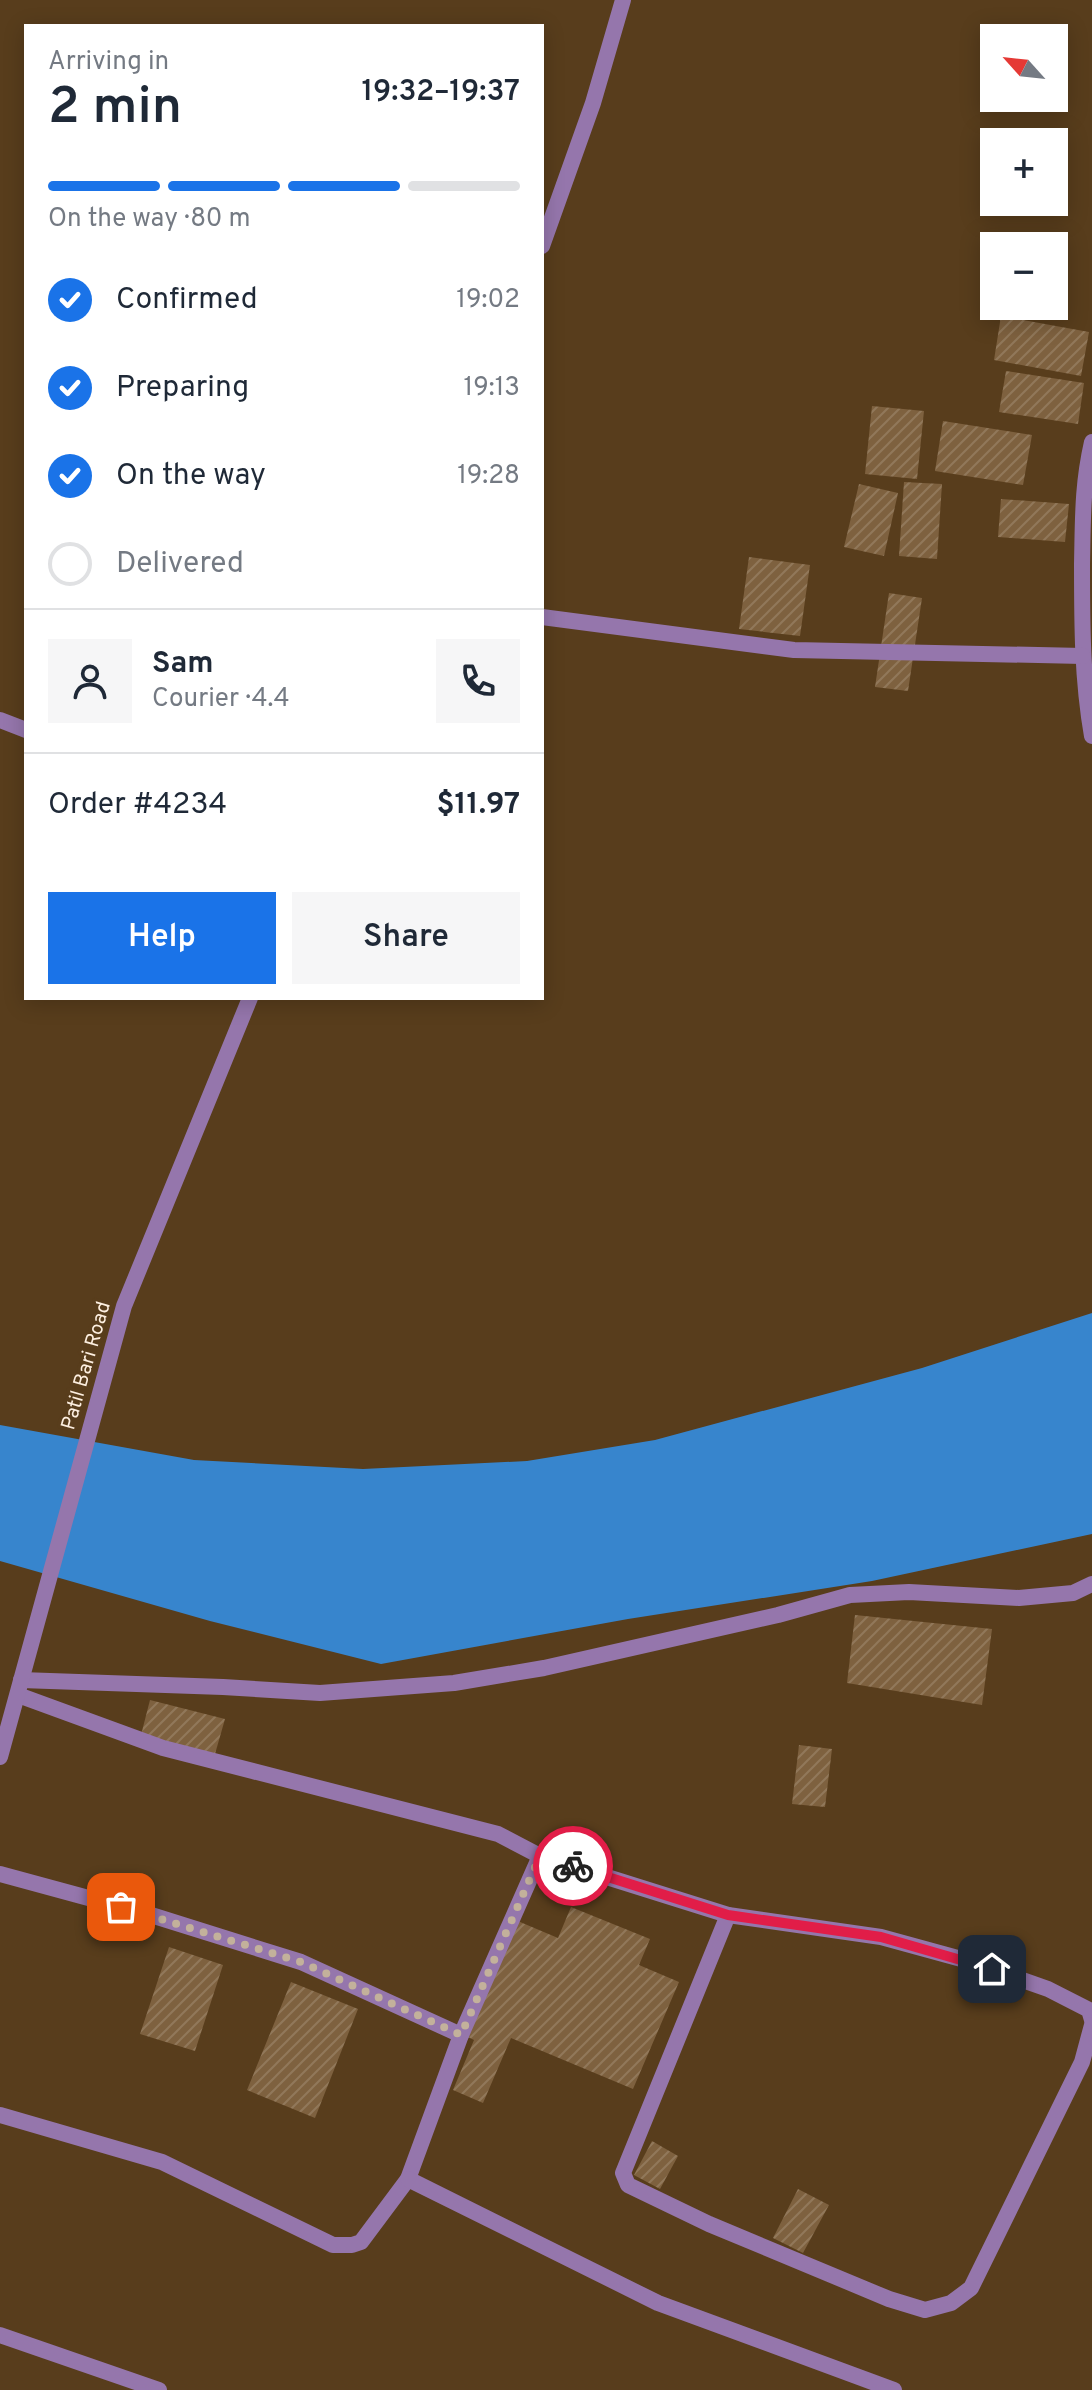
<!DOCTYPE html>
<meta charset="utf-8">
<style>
:root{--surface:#fff;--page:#f6f6f7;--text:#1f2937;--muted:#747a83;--line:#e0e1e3;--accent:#1a73e8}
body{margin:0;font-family:Overpass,sans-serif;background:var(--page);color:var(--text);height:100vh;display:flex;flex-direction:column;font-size:30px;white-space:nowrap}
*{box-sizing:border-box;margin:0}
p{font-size:26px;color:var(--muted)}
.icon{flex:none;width:44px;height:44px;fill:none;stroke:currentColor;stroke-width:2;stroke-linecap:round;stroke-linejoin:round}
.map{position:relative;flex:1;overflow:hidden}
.details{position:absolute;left:24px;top:24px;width:520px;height:976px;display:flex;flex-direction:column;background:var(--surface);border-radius:0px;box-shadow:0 4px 20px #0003}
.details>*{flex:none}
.needle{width:52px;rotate:297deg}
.controls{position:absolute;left:980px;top:24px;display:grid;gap:16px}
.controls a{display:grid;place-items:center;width:88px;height:88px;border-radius:0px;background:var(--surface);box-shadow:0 4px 20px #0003;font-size:40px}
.pin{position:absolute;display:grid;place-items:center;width:68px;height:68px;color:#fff;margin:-34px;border-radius:16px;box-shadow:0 4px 12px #0006}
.courier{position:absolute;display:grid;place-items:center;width:80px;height:80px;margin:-40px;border:6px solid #e11d48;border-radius:50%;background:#fff;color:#222;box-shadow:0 2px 10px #0007}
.head em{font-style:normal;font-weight:600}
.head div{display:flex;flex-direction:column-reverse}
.head{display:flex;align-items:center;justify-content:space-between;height:136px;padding:0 24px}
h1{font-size:52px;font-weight:600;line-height:60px}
.bar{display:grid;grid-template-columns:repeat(4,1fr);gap:12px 8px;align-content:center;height:96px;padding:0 24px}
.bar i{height:10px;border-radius:6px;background:var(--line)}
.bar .current{background:var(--accent)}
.bar p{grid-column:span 4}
.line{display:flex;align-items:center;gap:20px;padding:0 24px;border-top:2px solid var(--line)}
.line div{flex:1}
.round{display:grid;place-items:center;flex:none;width:84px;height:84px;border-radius:0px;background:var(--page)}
ol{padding:0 24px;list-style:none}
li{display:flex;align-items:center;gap:24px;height:88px}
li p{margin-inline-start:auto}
li .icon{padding:8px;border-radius:50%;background:var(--accent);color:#fff;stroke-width:4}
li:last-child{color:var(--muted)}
li i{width:44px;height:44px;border:4px solid var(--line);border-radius:50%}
.cta{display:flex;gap:16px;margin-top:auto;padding:16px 24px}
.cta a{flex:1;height:92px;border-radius:0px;background:var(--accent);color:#fff;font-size:32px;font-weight:600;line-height:92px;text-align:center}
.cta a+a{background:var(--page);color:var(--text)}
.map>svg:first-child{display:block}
</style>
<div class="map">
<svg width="1092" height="2390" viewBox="0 0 1092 2390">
<defs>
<pattern id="building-hatch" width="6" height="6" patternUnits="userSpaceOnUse" patternTransform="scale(2)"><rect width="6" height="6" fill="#7e613f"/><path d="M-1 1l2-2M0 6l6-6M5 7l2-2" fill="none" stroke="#91785a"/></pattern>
</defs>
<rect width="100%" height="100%" fill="#583d1c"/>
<polygon fill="#3785cd" points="1092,1313 1092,1534 872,1581 628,1619 381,1664 210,1621 0,1561 0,1425 194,1460 363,1469 527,1461 655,1440 922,1368"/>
<g fill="url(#building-hatch)">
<polygon points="1001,316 1089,332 1081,376 994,360"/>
<polygon points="1006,371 1084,383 1078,424 999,412"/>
<polygon points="872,406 924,411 917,479 865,474"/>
<polygon points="943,421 1032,435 1023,485 935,471"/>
<polygon points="904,482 942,484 937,559 899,556"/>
<polygon points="859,484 898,493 884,556 844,547"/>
<polygon points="1001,499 1069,504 1065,542 998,537"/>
<polygon points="749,557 810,565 800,636 739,629"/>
<polygon points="889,593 922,598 908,691 875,687"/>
<polygon points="855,1615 992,1629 982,1705 847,1683"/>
<polygon points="150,1700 225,1719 215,1754 141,1735"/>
<polygon points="799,1745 832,1749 825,1807 792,1804"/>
<polygon points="571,1907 650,1939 639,1965 679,1982 633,2089 511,2038 483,2103 453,2090 474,2040 464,2035 513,1919 558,1938"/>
<polygon points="169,1947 223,1965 195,2051 140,2034"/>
<polygon points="291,1982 358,2009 315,2118 247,2090"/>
<polygon points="652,2141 678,2156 660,2189 634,2175"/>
<polygon points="798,2189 829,2205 803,2253 773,2238"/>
</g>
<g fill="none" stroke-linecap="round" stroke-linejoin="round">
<g stroke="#9576ac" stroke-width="16">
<polyline points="542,246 593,103 623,0"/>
<path d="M1092,442c-10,44 -9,78 -10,122 0,58 0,115 10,172"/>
<polyline points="542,617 794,650 1083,656"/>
<polyline points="21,1680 223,1687 320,1693 454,1683 544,1668 778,1615 850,1595 909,1592 1019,1598 1073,1593 1092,1584"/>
<polyline points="18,1695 163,1748 498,1834 540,1856 728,1915 881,1937 965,1960 1048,1989 1089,2010 1092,2020"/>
<polyline points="0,1757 124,1306 250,998"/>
<polyline points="0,1874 151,1915 301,1962 461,2035"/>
<polyline points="728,1915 623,2173 628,2185 709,2224 889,2299 925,2310 951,2303 971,2288 1082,2062 1092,2025"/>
<polyline points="0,2115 162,2162 333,2245 352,2245 361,2242 408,2179 461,2035 540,1856"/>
<polyline points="408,2179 658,2303 894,2390"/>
<polyline points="0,2335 159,2390"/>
</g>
<polyline stroke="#9576ac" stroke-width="16" points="0,720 26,730"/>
</g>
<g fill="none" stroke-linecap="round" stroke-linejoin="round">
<polyline stroke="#c3b19b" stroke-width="8" stroke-dasharray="0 14.4" points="121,1907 301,1962 461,2035 540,1856 573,1866"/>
<polyline stroke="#e11d48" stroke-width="10" points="573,1866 728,1915 881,1937 992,1969"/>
</g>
<g text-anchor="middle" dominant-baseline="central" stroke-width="7" stroke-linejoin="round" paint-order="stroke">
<g font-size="20" fill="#fdefe0" stroke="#583d1c">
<text transform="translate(87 1366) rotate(-74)">Patil Bari Road</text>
</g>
</g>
</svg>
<div class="controls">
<a><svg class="needle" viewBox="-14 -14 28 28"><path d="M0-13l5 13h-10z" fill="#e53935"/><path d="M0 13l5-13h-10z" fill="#747a83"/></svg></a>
<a>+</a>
<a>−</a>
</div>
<div class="pin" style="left:121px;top:1907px;background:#ea580c"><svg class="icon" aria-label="bag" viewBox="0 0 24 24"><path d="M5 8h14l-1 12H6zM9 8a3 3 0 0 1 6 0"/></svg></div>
<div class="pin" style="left:992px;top:1969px;background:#1f2937"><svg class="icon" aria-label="home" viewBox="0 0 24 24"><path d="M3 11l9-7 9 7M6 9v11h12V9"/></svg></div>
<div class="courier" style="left:573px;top:1866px"><svg class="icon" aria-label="bike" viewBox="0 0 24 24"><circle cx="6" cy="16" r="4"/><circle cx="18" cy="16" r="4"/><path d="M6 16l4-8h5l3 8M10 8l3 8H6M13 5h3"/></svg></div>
<section class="details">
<div class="head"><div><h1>2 min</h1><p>Arriving in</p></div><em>19:32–19:37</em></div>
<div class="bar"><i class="current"></i><i class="current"></i><i class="current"></i><i></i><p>On the way · 80 m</p></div>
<ol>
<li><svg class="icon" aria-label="check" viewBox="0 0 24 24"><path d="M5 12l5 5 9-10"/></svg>Confirmed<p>19:02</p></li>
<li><svg class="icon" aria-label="check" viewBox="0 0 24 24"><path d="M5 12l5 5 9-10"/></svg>Preparing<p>19:13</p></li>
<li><svg class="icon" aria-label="check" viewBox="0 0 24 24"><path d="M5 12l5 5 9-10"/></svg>On the way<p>19:28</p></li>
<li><i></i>Delivered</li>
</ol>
<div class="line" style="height:144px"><a class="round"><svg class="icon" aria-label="person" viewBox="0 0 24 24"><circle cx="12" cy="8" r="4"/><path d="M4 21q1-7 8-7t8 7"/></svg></a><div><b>Sam</b><p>Courier · 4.4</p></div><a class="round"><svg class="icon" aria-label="phone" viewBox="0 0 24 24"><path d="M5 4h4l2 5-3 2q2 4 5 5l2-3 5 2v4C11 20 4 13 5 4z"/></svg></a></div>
<div class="line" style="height:104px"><div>Order #4234</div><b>$11.97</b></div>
<div class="cta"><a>Help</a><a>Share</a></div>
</section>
</div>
